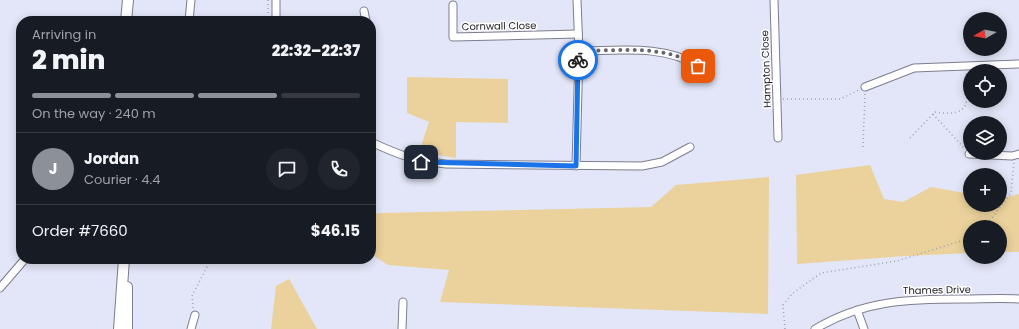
<!DOCTYPE html>
<meta charset="utf-8">
<style>
:root{--surface:#171b24;--page:#20242c;--text:#f1f3f6;--muted:#9ea1a6;--line:#363941;--accent:#8c9099}
body{margin:0;font-family:Poppins,sans-serif;background:var(--page);color:var(--text);height:100vh;display:flex;flex-direction:column;font-size:15px;white-space:nowrap}
*{box-sizing:border-box;margin:0}
p{font-size:13px;color:var(--muted)}
.icon{flex:none;width:22px;height:22px;fill:none;stroke:currentColor;stroke-width:2;stroke-linecap:round;stroke-linejoin:round}
.map{position:relative;flex:1;overflow:hidden}
.sheet{position:absolute;left:16px;top:16px;width:360px;height:248px;display:flex;flex-direction:column;background:var(--surface);border-radius:16px;box-shadow:0 2px 10px #0003}
.sheet>*{flex:none}
.needle{width:26px;rotate:261deg}
.tools{position:absolute;left:963px;top:12px;display:grid;gap:8px}
.tools a{display:grid;place-items:center;width:44px;height:44px;border-radius:50%;background:var(--surface);box-shadow:0 2px 10px #0003;font-size:20px}
.pin{position:absolute;display:grid;place-items:center;width:34px;height:34px;color:#fff;margin:-17px;border-radius:8px;box-shadow:0 2px 6px #0006}
.courier{position:absolute;display:grid;place-items:center;width:40px;height:40px;margin:-20px;border:3px solid #1a73e8;border-radius:50%;background:#fff;color:#222;box-shadow:0 1px 5px #0007}
.overview em{font-style:normal;font-weight:800}
.overview div{display:flex;flex-direction:column-reverse}
.overview{display:flex;align-items:center;justify-content:space-between;height:68px;padding:0 16px}
h1{font-size:26px;font-weight:800;line-height:30px}
.bar{display:grid;grid-template-columns:repeat(4,1fr);gap:6px 4px;align-content:center;height:48px;padding:0 16px}
.bar i{height:5px;border-radius:3px;background:var(--line)}
.bar .on{background:var(--accent)}
.bar p{grid-column:span 4}
.line{display:flex;align-items:center;gap:10px;padding:0 16px;border-top:1px solid var(--line)}
.line div{flex:1}
.round{display:grid;place-items:center;flex:none;width:42px;height:42px;border-radius:21px;background:var(--page)}
.map>svg:first-child{display:block}
</style>
<div class="map">
<svg width="1019" height="329" viewBox="0 0 1019 329">
<rect width="100%" height="100%" fill="#e3e6f8"/>
<g fill="#ebd29c">
<polygon points="407,77 508,79 508,123 456,122 456,158 419,152 429,122 407,113"/>
<polygon points="870,165 884,199 903,202 931,187 970,194 970,205 1000,205 1000,199 1019,194 1019,252 1000,252 1000,227 970,227 970,253 906,256 797,264 796,175"/>
<polygon points="769,177 768,314 440,302 449,270 388,265 371,254 371,214 381,213 651,207 676,185"/>
<polygon points="289,279 317,329 271,329 276,286"/>
</g>
<g fill="none" stroke-linecap="round" stroke-linejoin="round">
<defs>
<g id="minor">
<polyline points="774,0 778,138"/>
<polyline points="453,5 453,37 578,34"/>
<polyline points="364,11 366,21"/>
<polyline points="189,21 191,0"/>
<polyline points="276,21 276,0"/>
<path d="M579,51c38,0 85,-7 119,15"/>
<polyline points="865,87 914,68 1019,64"/>
<path d="M371,142c28,13 44,19 75,22l196,2 20,-4 28,-15"/>
<polyline points="969,154 1012,156 1019,154"/>
<polyline points="576,166 579,51 577,0"/>
<polyline points="0,288 25,259"/>
<polyline points="857,310 864,329"/>
<polyline points="191,329 195,315"/>
<polyline points="402,329 403,302"/>
<path d="M815,329c49,-29 94,-30 149,-30 18,0 37,-1 55,0"/>
</g>
<g id="secondary">
<polyline points="126,21 128,0"/>
<polyline points="119,329 124,259"/>
<polyline points="127,329 127,287"/>
</g>
</defs>
<use href="#minor" stroke="#7c7e8f" stroke-width="9"/>
<use href="#secondary" stroke="#7c7e8f" stroke-width="12"/>
<g stroke="#9fa1af" stroke-width="1.5" stroke-dasharray="1 3" stroke-linecap="butt">
<polyline points="268,21 268,0"/>
<polyline points="783,99 840,99 859,90"/>
<polyline points="933,114 965,149"/>
<path d="M910,138l25,-26c37,6 33,-11 31,-39"/>
<polyline points="863,147 865,94"/>
<polyline points="985,227 1011,193 1014,162"/>
<polyline points="193,308 192,296 211,259"/>
<polyline points="785,329 783,305 793,293 821,273 897,261 970,238"/>
</g>
<use href="#minor" stroke="#fff" stroke-width="7"/>
<use href="#secondary" stroke="#fff" stroke-width="10"/>
</g>
<g fill="none" stroke-linecap="round" stroke-linejoin="round">
<path stroke="#646570" stroke-width="4" stroke-dasharray="0 7.2" d="M578,60l1,-9c38,0 86,-7 119,15"/>
<polyline stroke="#1a73e8" stroke-width="5" points="421,162 576,166 578,60"/>
</g>
<g text-anchor="middle" dominant-baseline="central" stroke-width="3" stroke-linejoin="round" paint-order="stroke">
<g font-size="10" fill="#202027" stroke="#fff">
<text transform="translate(499 26) rotate(-1)">Cornwall Close</text>
<text transform="translate(766 69) rotate(-92)">Hampton Close</text>
<text transform="translate(937 290) rotate(-1)">Thames Drive</text>
</g>
</g>
</svg>
<div class="tools">
<a><svg class="needle" viewBox="-14 -14 28 28"><path d="M0-13l5 13h-10z" fill="#e53935"/><path d="M0 13l5-13h-10z" fill="#9ea1a6"/></svg></a>
<a><svg class="icon" aria-label="locate" viewBox="0 0 24 24"><circle cx="12" cy="12" r="6"/><path d="M12 2v4M12 18v4M2 12h4M18 12h4"/></svg></a>
<a><svg class="icon" aria-label="layers" viewBox="0 0 24 24"><path d="M12 4l9 5-9 5-9-5zM3 14l9 5 9-5"/></svg></a>
<a>+</a>
<a>−</a>
</div>
<div class="pin" style="left:698px;top:66px;background:#ea580c"><svg class="icon" aria-label="bag" viewBox="0 0 24 24"><path d="M5 8h14l-1 12H6zM9 8a3 3 0 0 1 6 0"/></svg></div>
<div class="pin" style="left:421px;top:162px;background:#1f2937"><svg class="icon" aria-label="home" viewBox="0 0 24 24"><path d="M3 11l9-7 9 7M6 9v11h12V9"/></svg></div>
<div class="courier" style="left:578px;top:60px"><svg class="icon" aria-label="bike" viewBox="0 0 24 24"><circle cx="6" cy="16" r="4"/><circle cx="18" cy="16" r="4"/><path d="M6 16l4-8h5l3 8M10 8l3 8H6M13 5h3"/></svg></div>
<section class="sheet">
<div class="overview"><div><h1>2 min</h1><p>Arriving in</p></div><em>22:32–22:37</em></div>
<div class="bar"><i class="on"></i><i class="on"></i><i class="on"></i><i></i><p>On the way · 240 m</p></div>
<div class="line" style="height:72px"><b class="round" style="background:var(--accent);color:#fff">J</b><div><b>Jordan</b><p>Courier · 4.4</p></div><a class="round"><svg class="icon" aria-label="chat" viewBox="0 0 24 24"><path d="M4 5h16v11H9l-5 4z"/></svg></a><a class="round"><svg class="icon" aria-label="phone" viewBox="0 0 24 24"><path d="M5 4h4l2 5-3 2q2 4 5 5l2-3 5 2v4C11 20 4 13 5 4z"/></svg></a></div>
<div class="line" style="height:52px"><div>Order #7660</div><b>$46.15</b></div>
</section>
</div>
